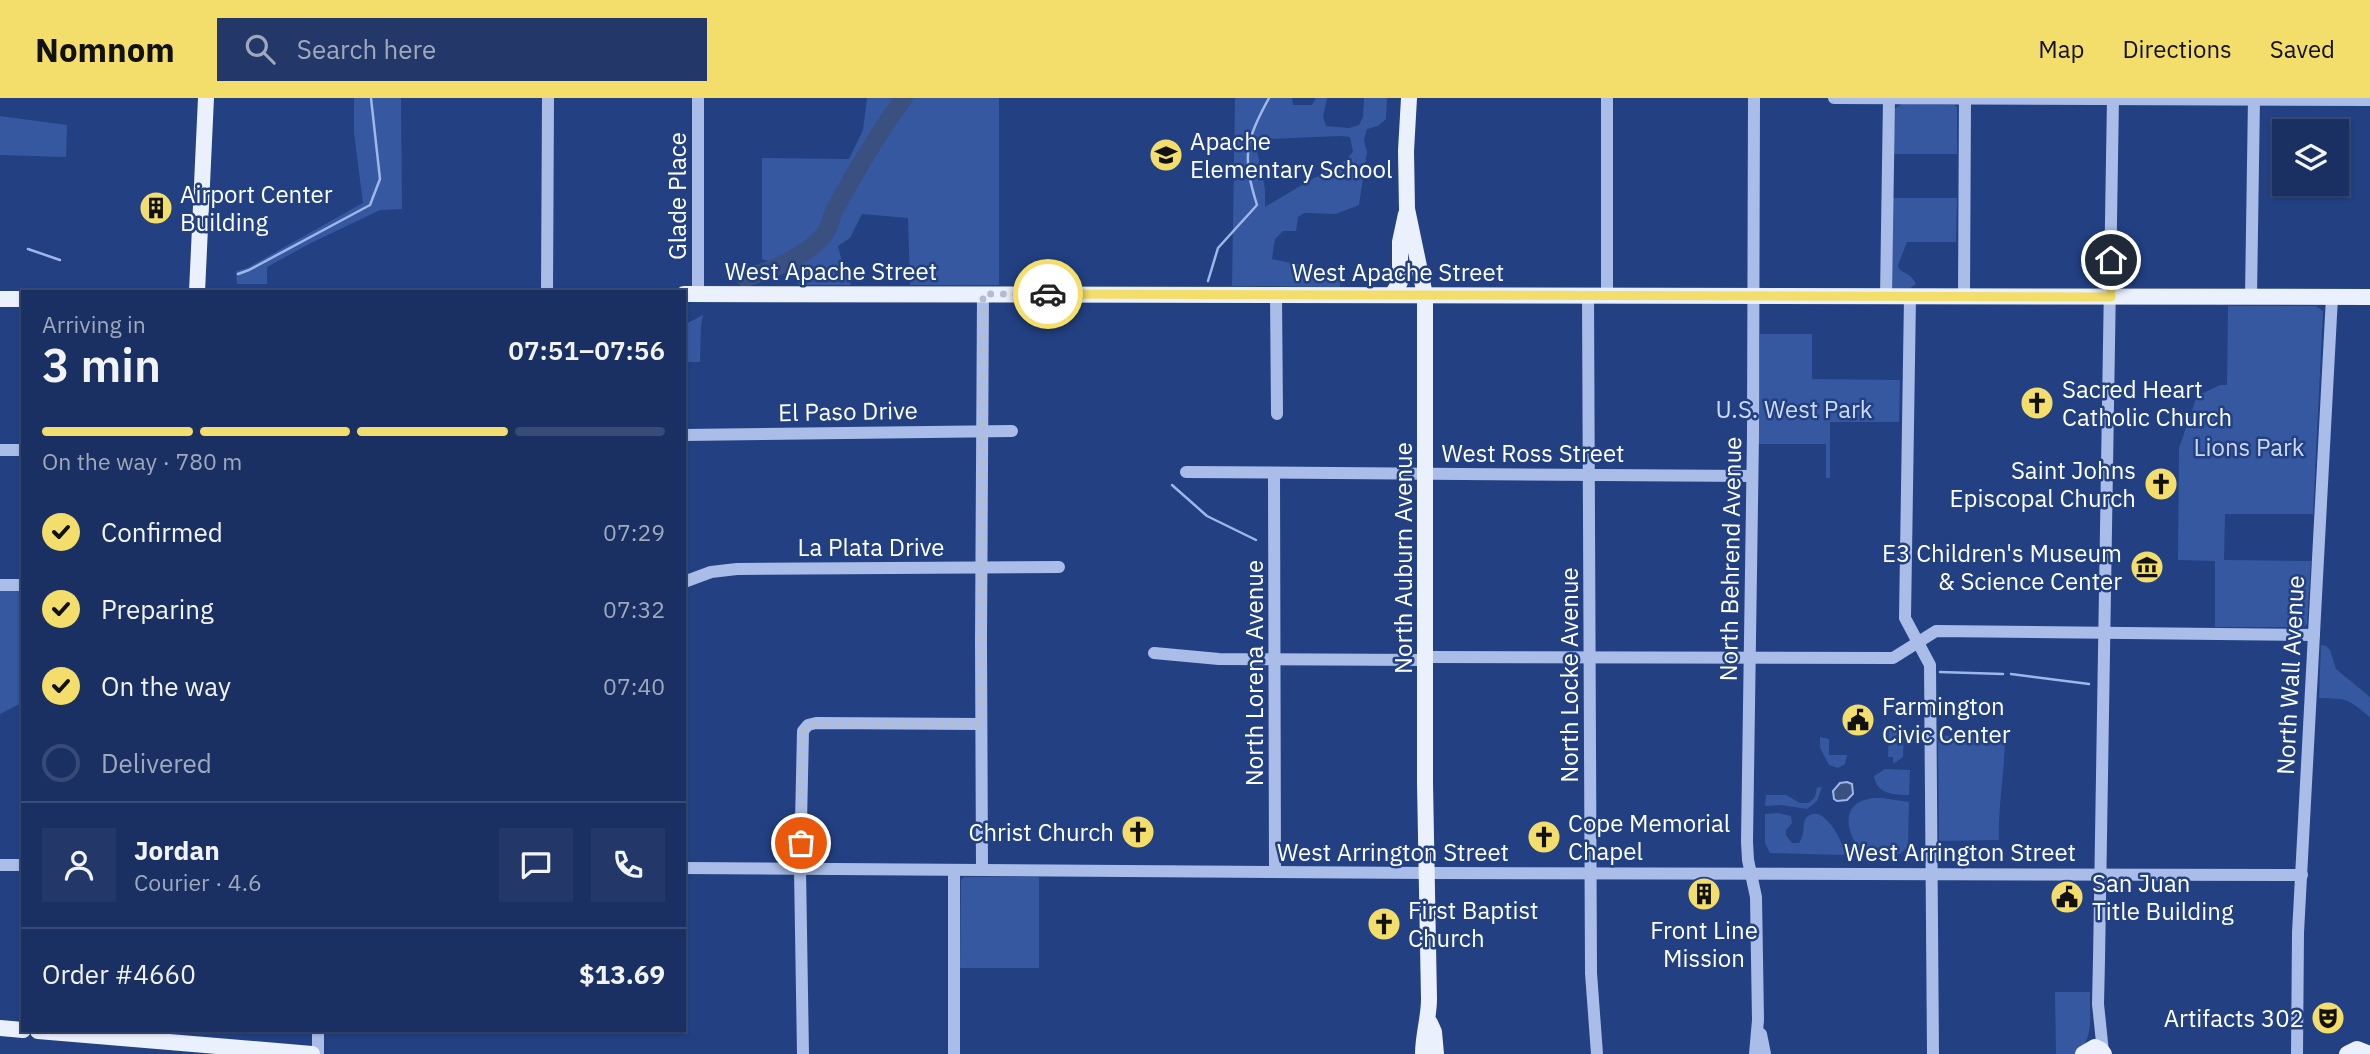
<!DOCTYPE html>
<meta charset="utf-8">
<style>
:root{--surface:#1a3062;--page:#233868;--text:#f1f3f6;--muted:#9fa9be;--line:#384b77;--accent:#f3dd6b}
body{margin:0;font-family:"IBM Plex Sans",sans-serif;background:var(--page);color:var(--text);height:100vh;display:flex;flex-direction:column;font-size:26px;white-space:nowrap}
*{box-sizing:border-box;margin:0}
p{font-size:23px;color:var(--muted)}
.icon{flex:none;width:38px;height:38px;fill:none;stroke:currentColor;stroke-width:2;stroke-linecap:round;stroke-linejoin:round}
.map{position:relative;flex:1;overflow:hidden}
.panel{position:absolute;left:21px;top:192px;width:665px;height:742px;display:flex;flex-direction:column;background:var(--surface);border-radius:0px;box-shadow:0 2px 5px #0004,0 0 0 2px var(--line)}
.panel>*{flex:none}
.controls{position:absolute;left:2272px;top:21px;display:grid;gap:14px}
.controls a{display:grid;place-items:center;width:77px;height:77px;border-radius:0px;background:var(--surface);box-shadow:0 2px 5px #0004,0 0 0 2px var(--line);font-size:35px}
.pin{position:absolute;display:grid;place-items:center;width:60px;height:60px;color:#fff;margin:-30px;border:4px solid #fff;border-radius:50%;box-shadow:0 2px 7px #0007}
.courier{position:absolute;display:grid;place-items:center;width:70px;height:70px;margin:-35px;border:5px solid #f3dd6b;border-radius:50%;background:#fff;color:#222;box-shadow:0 2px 9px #0007}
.head em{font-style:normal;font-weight:600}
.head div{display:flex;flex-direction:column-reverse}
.head{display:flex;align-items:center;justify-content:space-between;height:119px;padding:0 21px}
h1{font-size:46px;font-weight:600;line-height:52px}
.bar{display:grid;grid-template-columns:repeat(4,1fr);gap:10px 7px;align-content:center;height:84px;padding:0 21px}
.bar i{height:9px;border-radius:5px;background:var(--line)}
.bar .current{background:var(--accent)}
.bar p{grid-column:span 4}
.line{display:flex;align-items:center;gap:18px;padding:0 21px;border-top:2px solid var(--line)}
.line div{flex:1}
.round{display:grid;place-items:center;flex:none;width:74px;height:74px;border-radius:0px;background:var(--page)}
ol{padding:0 21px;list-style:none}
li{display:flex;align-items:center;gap:21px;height:77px}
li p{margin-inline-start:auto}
li .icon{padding:7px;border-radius:50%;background:var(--accent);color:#111;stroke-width:4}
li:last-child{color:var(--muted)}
li i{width:38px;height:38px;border:4px solid var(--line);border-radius:50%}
header{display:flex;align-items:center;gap:42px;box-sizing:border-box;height:98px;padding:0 35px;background:var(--accent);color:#111}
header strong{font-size:33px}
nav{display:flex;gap:38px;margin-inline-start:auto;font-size:24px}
.search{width:490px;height:63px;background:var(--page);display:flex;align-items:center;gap:18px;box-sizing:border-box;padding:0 24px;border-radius:0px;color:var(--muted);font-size:26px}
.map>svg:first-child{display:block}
</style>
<header>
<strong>Nomnom</strong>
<div class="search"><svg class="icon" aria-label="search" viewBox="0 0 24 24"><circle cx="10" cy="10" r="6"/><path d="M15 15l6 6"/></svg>Search here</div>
<nav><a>Map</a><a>Directions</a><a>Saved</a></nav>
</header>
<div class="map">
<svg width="2370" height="956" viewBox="0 0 2370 956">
<rect width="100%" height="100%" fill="#224082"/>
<g fill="#3658a0" fill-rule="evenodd">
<polygon points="354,0 401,0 402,111 380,112 309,146 267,169 267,186 237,186 236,173 247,170 363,105 354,35"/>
<polygon points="867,0 902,0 880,28 857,71 834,102 820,135 772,164 762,161 762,60 849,61 863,32"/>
<polygon points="906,0 999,0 999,187 910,187 908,120 862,116 850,140 838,148 842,164 852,182 850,187 799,187 794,170 787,168 813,154 830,139 836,115 884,30"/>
<path d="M1235,0h57l1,7h19l4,-7h11l-4,19 3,9 23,2 10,-3 4,-8 1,-19h23l-1,21 -8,7 -11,3 -3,11 3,12 -8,53 -23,9 -32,-1 -6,4 -2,14h-13l-8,8 -3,20 68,14v14l-108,-1zM1340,38l10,1 3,15 -14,15 -25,11 -49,29v-18l-9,-43 14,-7z"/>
<polygon points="1902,6 1954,7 1957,9 1957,56 1892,56 1894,11"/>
<polygon points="0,18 67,27 66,59 0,57"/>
<path d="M1892,100h65l-1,44h-49l-9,23 1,4c7,5 13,6 17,15l-6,4h-18z"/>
<polygon points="2228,208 2316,208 2323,213 2313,416 2225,416 2224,462 2311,463 2307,526 2303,529 2215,529 2215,463 2178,462 2179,350 2197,298 2220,287 2227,287"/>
<polygon points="703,217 701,227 700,264 684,264 684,227"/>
<polygon points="1760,236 1812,236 1812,281 1900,282 1899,324 1830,324 1830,380 1826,380 1826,346 1758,346"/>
<polygon points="0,493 23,493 23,604 0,616"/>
<path d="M2321,547l5,1 4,4 6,19 34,28v20c-24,-19 -20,-18 -51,-19z"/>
<polygon points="1895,626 1904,634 1903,659 1893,666 1893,659 1888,659 1889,631"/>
<path d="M2005,637c0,36 -7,69 -6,105l-60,1 -1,-105z"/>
<polygon points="1820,639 1829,641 1829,657 1847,657 1845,666 1838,670 1829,667 1820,650"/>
<path d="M1885,671l25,1 -1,25c-15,0 -33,-1 -35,-19z"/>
<polygon points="1822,689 1817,703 1807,711 1781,707 1765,708 1766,697 1786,697 1800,705 1809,705 1815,699 1817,690"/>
<path d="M1882,700l27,4 -1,45 -8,7h-36c-23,-25 -23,-58 18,-56z"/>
<path d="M1778,715l13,3 1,7 -6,7v5l6,8h7c7,-9 2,-21 8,-26 16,-15 37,25 38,38l-75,-2 -5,-10v-29z"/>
<polygon points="964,779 1039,779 1039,870 960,870 961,782"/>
<path d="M2055,894h35c-1,23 5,45 -13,62h-21z"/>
</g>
<polygon fill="#3a5080" stroke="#9db7e9" stroke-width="2" points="1847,684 1852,686 1853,696 1847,702 1837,703 1834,701 1833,693 1840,685"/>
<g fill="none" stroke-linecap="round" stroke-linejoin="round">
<g stroke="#9db7e9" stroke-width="2.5">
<polyline points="28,151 60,162"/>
<polyline points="238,176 249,172 370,107 380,81 371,0"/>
<path d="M1208,183l10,-33 39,-43c-15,-48 -12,-63 12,-107"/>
<polyline points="1172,387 1207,418 1256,442"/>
<polyline points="1940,574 2003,576"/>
<polyline points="2011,576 2089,586"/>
</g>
<path stroke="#3a5080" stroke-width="18" d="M745,180c28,-9 55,-18 76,-40 9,-8 9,-19 14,-29 21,-38 43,-76 69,-111"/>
<g stroke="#a9bde8" stroke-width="12">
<polyline points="698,0 698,196"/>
<polyline points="1754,0 1753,338 1747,744 1748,762 1756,799 1758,922 1755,956"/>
<polyline points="1834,0 2370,2"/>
<polyline points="547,194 548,0"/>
<polyline points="1276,197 1277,316"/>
<polyline points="1588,198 1591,875 1597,956"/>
<polyline points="1607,198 1607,0"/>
<polyline points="1886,198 1889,1"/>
<polyline points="1910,199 1905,520 1930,567 1933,956"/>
<polyline points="1964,199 1965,0"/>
<polyline points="2251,199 2254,0"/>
<polyline points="684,337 1012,333"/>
<polyline points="0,352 23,352"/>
<polyline points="1186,374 1752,378"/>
<polyline points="1274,376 1275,773"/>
<polyline points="684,484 711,474 737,471 1059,469"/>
<polyline points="0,487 23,487"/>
<polyline points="1154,555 1219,561 1425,562"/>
<polyline points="1425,559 1893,560 1936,533 2314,537"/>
<polyline points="0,767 23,767"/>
<polyline points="684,770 1427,775 2302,777"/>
<polyline points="982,772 981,543 983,196"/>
<polyline points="954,773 954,956"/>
<polyline points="1761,936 1765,956"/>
<polyline points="2103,954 2098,906 2099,862 2113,0"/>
<polyline points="318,956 318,933"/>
<polyline points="803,956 800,771 803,633 808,627 816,625 981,626"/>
<polyline points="2297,956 2298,835 2332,199"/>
</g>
<g stroke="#ebf0fd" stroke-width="16">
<path d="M1409,0l-3,53 1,58 18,86v488l4,216c0,19 -6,36 -6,55"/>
<polyline points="197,194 206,0"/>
<polyline points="684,196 2370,199"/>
<polyline points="1392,197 1400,184 1400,144 1406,116"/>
<polyline points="0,201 23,201"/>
<polyline points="1430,925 1434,934 1436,956"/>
<polyline points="0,930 23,932"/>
<polyline points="38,933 312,956"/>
<polyline points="2083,956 2095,949 2101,952 2104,956"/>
<polyline points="2347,956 2357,951 2370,956"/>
</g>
</g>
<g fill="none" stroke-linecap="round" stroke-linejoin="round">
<polyline stroke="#b2bcd3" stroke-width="7" stroke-dasharray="0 12.6" points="801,745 801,640 803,633 808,627 981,626 983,196 1048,196"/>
<polyline stroke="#f3dd6b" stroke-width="9" points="1048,196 2111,199 2111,162"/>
</g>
<defs>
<symbol id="school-disc" viewBox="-11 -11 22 22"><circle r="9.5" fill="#f3dd6b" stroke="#224082"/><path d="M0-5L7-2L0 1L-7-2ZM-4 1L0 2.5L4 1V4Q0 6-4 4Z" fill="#111"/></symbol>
<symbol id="building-disc" viewBox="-11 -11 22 22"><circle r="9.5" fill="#f3dd6b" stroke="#224082"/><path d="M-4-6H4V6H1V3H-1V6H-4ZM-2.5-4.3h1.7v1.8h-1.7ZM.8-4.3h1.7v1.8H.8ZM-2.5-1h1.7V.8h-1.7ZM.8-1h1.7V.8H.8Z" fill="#111"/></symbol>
<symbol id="church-disc" viewBox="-11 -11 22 22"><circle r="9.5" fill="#f3dd6b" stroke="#224082"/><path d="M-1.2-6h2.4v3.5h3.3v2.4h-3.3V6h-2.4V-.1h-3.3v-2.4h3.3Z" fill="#111"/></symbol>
<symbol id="museum-disc" viewBox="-11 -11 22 22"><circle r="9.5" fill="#f3dd6b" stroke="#224082"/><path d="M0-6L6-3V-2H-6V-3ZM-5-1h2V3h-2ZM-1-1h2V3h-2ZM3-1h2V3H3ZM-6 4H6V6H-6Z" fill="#111"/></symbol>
<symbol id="civic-disc" viewBox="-11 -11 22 22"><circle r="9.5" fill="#f3dd6b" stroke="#224082"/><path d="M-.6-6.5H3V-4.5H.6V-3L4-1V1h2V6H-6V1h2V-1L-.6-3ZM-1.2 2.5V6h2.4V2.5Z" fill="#111"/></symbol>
<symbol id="theatre-disc" viewBox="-11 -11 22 22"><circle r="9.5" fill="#f3dd6b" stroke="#224082"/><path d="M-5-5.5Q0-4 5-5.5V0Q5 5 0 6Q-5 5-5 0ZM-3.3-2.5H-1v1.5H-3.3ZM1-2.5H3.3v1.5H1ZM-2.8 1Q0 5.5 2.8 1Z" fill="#111"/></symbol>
</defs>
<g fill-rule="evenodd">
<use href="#school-disc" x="1147" y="38" width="38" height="38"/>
<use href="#building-disc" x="137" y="91" width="38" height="38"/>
<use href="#church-disc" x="2018" y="286" width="38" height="38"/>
<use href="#church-disc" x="2142" y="367" width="38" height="38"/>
<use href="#museum-disc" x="2128" y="450" width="38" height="38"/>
<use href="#civic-disc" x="1839" y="603" width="38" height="38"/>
<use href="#church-disc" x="1119" y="715" width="38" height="38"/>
<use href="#church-disc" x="1525" y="720" width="38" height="38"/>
<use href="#building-disc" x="1685" y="777" width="38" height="38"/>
<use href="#civic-disc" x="2048" y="780" width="38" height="38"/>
<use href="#church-disc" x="1365" y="807" width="38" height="38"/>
<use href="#theatre-disc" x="2309" y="901" width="38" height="38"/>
</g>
<g text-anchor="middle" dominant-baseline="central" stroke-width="5" stroke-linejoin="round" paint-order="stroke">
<g font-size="24" fill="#fff" stroke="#224082" text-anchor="start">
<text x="1190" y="43">Apache<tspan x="1190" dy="28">Elementary School</tspan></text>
<text x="180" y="96">Airport Center<tspan x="180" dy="28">Building</tspan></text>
<text x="2062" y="291">Sacred Heart<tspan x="2062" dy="28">Catholic Church</tspan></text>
<text x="2136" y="372" text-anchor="end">Saint Johns<tspan x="2136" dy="28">Episcopal Church</tspan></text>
<text x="2122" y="455" text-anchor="end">E3 Children's Museum<tspan x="2122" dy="28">&amp; Science Center</tspan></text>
<text x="1882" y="608">Farmington<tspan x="1882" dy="28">Civic Center</tspan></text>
<text x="1568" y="725">Cope Memorial<tspan x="1568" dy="28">Chapel</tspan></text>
<text x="1114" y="734" text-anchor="end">Christ Church</text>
<text x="2092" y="785">San Juan<tspan x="2092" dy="28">Title Building</tspan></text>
<text x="1408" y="812">First Baptist<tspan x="1408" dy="28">Church</tspan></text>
<text x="1704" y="832" text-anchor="middle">Front Line<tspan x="1704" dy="28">Mission</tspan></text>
<text x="2304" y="920" text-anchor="end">Artifacts 302</text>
</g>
<g font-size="24" fill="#fff" stroke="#224082">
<text transform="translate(677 98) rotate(-90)">Glade Place</text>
<text x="831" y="173">West Apache Street</text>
<text x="1398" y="174">West Apache Street</text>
<text transform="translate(848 313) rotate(-1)">El Paso Drive</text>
<text x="1533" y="355">West Ross Street</text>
<text x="871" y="449">La Plata Drive</text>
<text transform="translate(1403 460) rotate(-90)">North Auburn Avenue</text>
<text transform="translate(1730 461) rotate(-89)">North Behrend Avenue</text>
<text transform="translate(1254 575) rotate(-90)">North Lorena Avenue</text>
<text transform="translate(1569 577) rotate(-90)">North Locke Avenue</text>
<text transform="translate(2290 577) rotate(-87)">North Wall Avenue</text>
<text x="1393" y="754">West Arrington Street</text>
<text x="1960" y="754">West Arrington Street</text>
</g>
<g font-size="24" fill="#cddaf6" stroke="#224082">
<text x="1794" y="311">U.S. West Park</text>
<text x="2249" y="349">Lions Park</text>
</g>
</g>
</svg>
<div class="controls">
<a><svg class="icon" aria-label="layers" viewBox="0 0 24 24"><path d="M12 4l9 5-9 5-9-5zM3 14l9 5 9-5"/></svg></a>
</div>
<div class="pin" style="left:801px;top:745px;background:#ea580c"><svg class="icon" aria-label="bag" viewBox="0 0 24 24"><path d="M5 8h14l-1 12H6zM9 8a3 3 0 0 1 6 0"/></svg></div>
<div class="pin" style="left:2111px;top:162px;background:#1f2937"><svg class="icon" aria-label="home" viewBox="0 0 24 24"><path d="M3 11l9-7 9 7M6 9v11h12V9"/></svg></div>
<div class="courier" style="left:1048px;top:196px"><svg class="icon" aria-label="car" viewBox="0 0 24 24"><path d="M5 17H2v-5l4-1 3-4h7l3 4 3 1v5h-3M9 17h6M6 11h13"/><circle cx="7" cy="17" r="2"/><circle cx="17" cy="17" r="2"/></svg></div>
<section class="panel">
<div class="head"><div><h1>3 min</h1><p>Arriving in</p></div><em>07:51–07:56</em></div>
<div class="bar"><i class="current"></i><i class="current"></i><i class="current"></i><i></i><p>On the way · 780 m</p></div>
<ol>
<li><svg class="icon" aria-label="check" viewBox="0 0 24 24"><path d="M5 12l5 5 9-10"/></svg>Confirmed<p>07:29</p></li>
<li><svg class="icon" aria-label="check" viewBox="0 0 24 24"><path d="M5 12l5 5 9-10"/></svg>Preparing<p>07:32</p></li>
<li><svg class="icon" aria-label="check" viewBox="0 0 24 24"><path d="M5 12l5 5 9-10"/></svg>On the way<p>07:40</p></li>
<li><i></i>Delivered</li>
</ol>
<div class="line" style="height:126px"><a class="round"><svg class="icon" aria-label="person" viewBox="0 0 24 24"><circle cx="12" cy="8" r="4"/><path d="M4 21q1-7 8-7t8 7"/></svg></a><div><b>Jordan</b><p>Courier · 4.6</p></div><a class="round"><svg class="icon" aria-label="chat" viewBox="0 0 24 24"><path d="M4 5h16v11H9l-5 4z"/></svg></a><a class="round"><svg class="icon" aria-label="phone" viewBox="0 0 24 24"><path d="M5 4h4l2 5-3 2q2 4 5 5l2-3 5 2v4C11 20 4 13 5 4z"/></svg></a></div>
<div class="line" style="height:91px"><div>Order #4660</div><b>$13.69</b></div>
</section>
</div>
